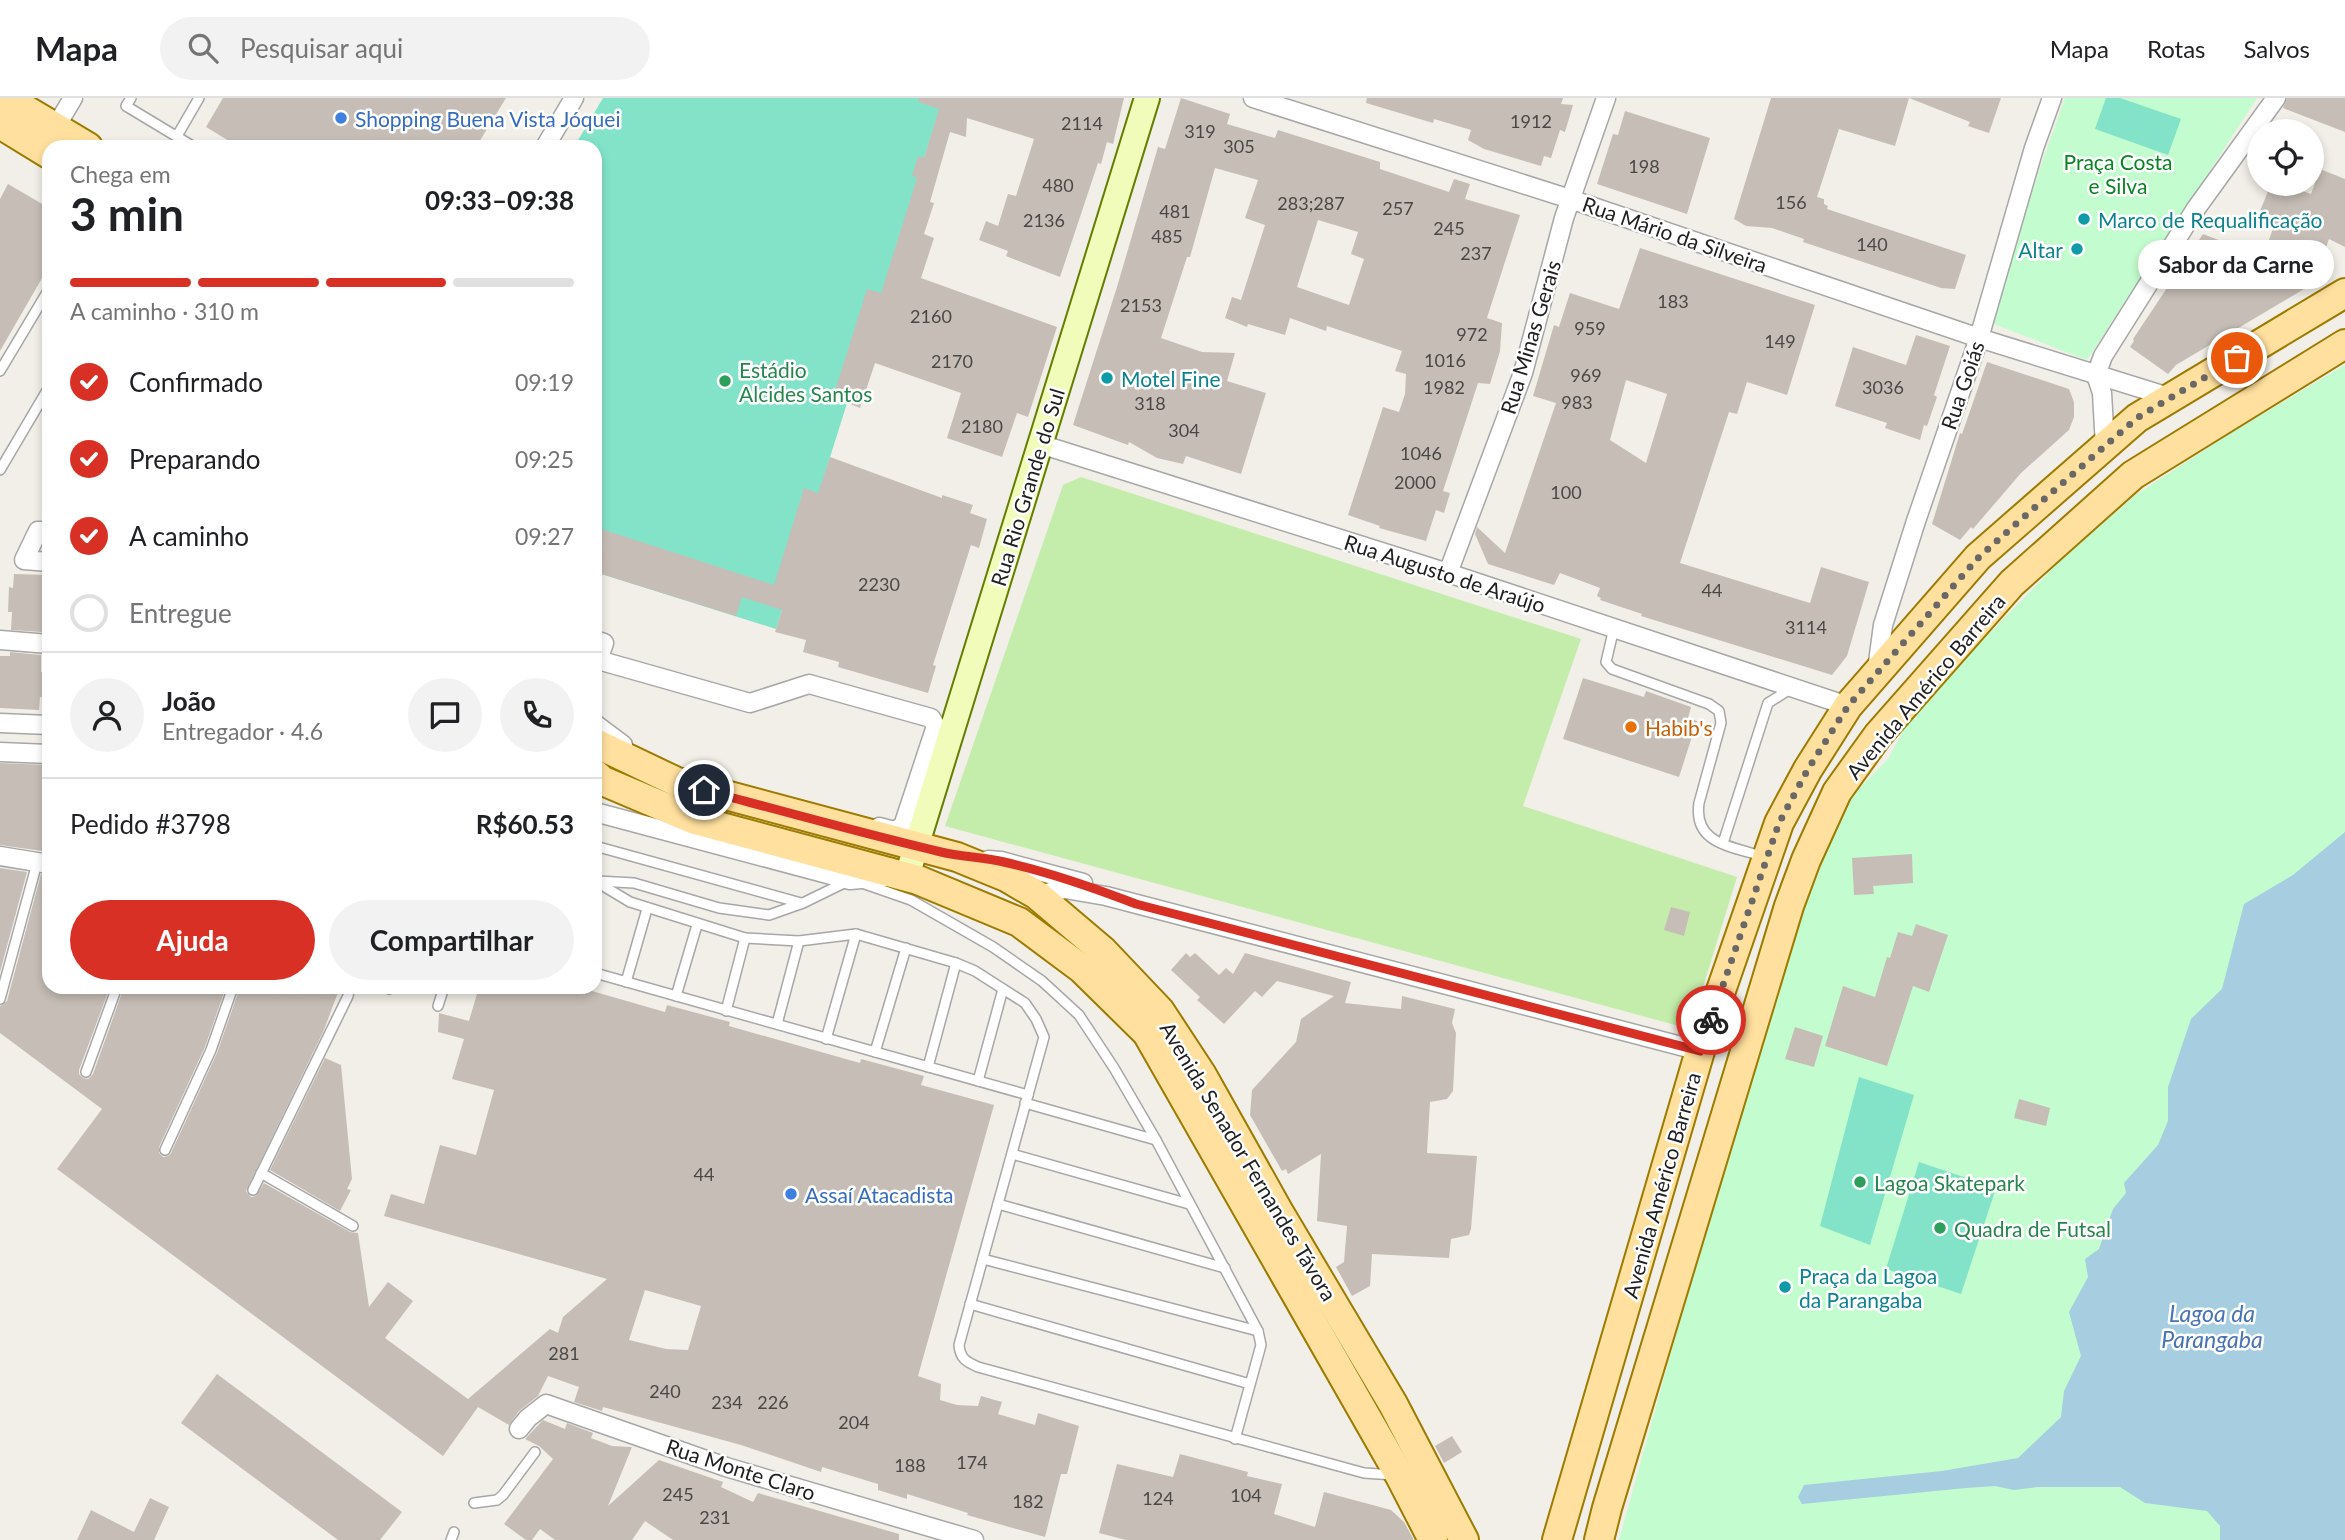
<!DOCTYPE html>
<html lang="pt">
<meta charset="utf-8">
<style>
:root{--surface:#fff;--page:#f2f2f2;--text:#202124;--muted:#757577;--line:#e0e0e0;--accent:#d93025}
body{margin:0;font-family:Lato,sans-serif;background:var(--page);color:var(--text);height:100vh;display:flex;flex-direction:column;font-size:26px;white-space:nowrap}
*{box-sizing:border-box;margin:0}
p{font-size:23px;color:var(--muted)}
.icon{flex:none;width:38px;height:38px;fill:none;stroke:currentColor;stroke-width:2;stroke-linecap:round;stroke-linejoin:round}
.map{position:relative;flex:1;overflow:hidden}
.sheet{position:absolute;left:42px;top:42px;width:560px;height:854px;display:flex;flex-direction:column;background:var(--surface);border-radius:21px;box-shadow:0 4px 10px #0003}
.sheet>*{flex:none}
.controls{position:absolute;left:2247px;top:21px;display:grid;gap:14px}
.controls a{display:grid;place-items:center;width:77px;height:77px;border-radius:50%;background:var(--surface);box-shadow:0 4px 10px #0003;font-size:35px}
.pin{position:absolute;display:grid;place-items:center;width:60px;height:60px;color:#fff;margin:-30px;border:4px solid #fff;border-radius:50%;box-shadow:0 2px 7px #0007}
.courier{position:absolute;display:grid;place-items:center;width:70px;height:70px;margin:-35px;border:5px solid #d93025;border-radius:50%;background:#fff;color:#222;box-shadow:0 2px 9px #0007}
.bubble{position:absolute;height:49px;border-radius:24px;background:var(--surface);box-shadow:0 4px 10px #0003;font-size:23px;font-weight:700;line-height:49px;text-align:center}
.head em{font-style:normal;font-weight:700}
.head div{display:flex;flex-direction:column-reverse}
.head{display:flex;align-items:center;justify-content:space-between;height:119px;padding:0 28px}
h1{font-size:46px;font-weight:700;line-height:52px}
.bar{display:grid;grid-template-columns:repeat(4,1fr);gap:10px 7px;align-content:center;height:84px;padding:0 28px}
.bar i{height:9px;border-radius:5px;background:var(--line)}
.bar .current{background:var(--accent)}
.bar p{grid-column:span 4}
.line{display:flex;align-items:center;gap:18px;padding:0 28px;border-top:2px solid var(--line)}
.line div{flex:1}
.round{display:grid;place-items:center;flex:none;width:74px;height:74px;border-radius:37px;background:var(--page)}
ol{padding:0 28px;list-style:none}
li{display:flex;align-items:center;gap:21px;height:77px}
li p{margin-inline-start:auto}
li .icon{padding:7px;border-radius:50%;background:var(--accent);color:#fff;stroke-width:4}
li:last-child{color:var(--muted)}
li i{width:38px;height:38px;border:4px solid var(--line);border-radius:50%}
.primary-button{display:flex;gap:14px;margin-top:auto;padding:14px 28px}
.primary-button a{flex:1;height:80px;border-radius:42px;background:var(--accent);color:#fff;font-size:28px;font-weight:700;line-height:80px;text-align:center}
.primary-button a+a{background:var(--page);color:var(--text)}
header{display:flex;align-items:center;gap:42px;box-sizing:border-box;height:98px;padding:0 35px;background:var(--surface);border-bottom:2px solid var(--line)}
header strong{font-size:33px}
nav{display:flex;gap:38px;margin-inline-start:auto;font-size:24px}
.search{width:490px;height:63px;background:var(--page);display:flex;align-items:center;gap:18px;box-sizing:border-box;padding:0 24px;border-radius:38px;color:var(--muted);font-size:26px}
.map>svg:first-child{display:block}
</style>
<header>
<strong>Mapa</strong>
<div class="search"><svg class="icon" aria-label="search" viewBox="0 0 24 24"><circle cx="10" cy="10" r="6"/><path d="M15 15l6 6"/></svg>Pesquisar aqui</div>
<nav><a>Mapa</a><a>Rotas</a><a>Salvos</a></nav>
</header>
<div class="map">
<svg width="2345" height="1442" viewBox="0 0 2345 1442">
<rect width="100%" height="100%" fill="#f1efe7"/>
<polygon fill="#c4edab" points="1081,379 1581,541 1523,708 1737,779 1690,931 945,728 1063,387"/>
<g fill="#c3fcce">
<polygon points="2065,0 2257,0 2087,262 1986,223"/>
<polygon points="2345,267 2345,1442 1619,1442 1754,956 1808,790 1843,707 1888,661 1908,624 1938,588 2067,456 2137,396 2234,333"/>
</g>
<g fill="#82e3c8">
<polygon points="603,0 943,0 776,531 595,474 595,49 574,49"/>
<polygon points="2106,0 2120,0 2181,21 2168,57 2095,31"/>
<polygon points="1859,979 1914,997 1870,1147 1820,1128"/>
<polygon points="1919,1064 1996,1090 1961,1196 1886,1171"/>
</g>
<polygon fill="#a6cde0" points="2345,734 2345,1442 2220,1442 2220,1428 2207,1413 2145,1405 2120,1389 2037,1389 2014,1392 1995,1388 1966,1390 1802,1406 1798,1399 1804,1387 1942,1373 2018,1360 2061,1319 2064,1293 2081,1258 2069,1214 2088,1179 2085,1161 2099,1151 2113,1111 2126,1095 2124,1085 2158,1047 2168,1023 2168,989 2191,921 2222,891 2244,806 2293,777"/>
<g fill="#c6beb6" fill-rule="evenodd">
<polygon points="223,0 506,0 476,49 239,49 206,29"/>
<polygon points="919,0 1124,0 1113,46 1107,44 1101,66 1098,65 1060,179 1006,158 1008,153 979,142 986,123 998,128 1008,96 1016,98 1034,41 967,20 966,39 950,34 930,104 934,105 924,136 934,140 921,180 1057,229 1028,319 1017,315 1002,359 947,340 961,295 875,265 860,310 833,299 867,191 881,195 917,80 912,78 918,58 924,60 939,11 918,4"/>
<path d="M1181,0l49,16 -3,10 48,14 3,-8 102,32v7l69,23 5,-13 16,5 -5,15 55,16 -33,103 15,5 -2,28 -10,33 -12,-1 -35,108 7,2 -6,20 -8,-3 -10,31 -47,-13 1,-2 -32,-11 35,-108 16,5 6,-18 1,-20 -11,-3 7,-20 -75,-25 -1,5 -36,-13 -5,17 -37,-11 -1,3 -22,-9 7,-21 9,3 24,-75 -20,-7 13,-38 -43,-12 -25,89h-3l-26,81 41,14 33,1 -8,28 39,12 -25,81 -55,-18 -3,8 -26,-6 -28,-16 -1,3 -55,-20 44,-138 41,-140 7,2zM1318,122l40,12 -7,22 13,5 -15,46 -52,-18z"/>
<polygon points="1367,0 1563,0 1561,6 1573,7 1565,34 1560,32 1551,60 1544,58 1541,68 1484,51 1468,42 1471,32 1434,21 1433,25 1366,5"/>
<polygon points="1771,0 1909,0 1895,48 1839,31 1817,99 1824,101 1824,106 1828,108 1827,111 1966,157 1955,191 1941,190 1803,144 1804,141 1772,130 1746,128 1734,121"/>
<polygon points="1909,0 2001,0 1989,35 1968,28 1970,24"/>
<polygon points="2287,0 2345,0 2345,34 2283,10"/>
<polygon points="1625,13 1710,40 1687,116 1597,86 1613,36 1618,37"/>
<polygon points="2320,71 2345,81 2345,149 2329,141 2314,185 2176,267 2168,276 2130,249 2134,243 2133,241 2203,136 2263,159 2277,119 2260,113 2271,86 2283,86 2311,96"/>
<polygon points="8,86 49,110 49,168 0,253 0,101"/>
<path d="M1640,150l175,57 -28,90 -40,-13 -10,32 -8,-2 -49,151 130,40 11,-36 48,15 -22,74 -15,19 -191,-59 1,-2 -42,-14 1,-2 -4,-2 3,-8 -40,-15 -6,12 -66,-21 -13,-30 2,-7 28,26 51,-150 -23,-7 21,-71 5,2 11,-34 49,16zM1626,282l41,14 -21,69 -36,-23z"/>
<polygon points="1916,237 1950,248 1934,297 1937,299 1927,328 1924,327 1920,342 1885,330 1887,325 1835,308 1853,249 1906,267"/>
<polygon points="1987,264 2069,291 2074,304 2074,319 2069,332 2021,375 1973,431 1971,429 1960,442 1932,426 1960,335 1962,336"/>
<polygon points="830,359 942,400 942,397 973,407 970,415 987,421 979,450 971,447 933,567 936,568 928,595 838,569 839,564 803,554 806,542 775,534 782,512 742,499 736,518 595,474 595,429 774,487 804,390 818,395"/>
<polygon points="14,476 49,477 49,530 42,530 42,534 11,532 12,514 8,514 9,489 13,490"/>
<polygon points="10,554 41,557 41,574 44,574 44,599 40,599 39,612 0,610 0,558 10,558"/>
<polygon points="1583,580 1644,599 1646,593 1691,609 1688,620 1697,623 1679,679 1563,641"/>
<polygon points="0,665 49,667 49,754 0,747"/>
<polygon points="1912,756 1913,785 1873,788 1874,796 1854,797 1852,760"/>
<polygon points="0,770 27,774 0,874"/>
<path d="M41,776l8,1v112h61l-31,83v4l4,4 5,1 5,-5 31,-87h102l-21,60 -46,100v6l4,4 5,-1 3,-3 46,-100 23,-66h100l-16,43 -78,161 5,6 5,-1 8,-13 86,49 8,1 11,74 19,-25 25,19 -28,37 83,61 82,-70 8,4 5,-16 44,-38 -223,-63 7,-22 33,10 16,-59 36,10 18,-65 -42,-11 12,-40 -26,-7 1,-19 30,8 10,-34h99l87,25 2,-7 63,17 -1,4 131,37 1,-4 63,17 -3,9 73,20 -76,271 23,8 -1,16 17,5 21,1 3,-10 21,6 -4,12 37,11 3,-12 41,13 -12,48h-6l-16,63 -78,-22 1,-2 -61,-19v5l-29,-9v-6l-56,-17 -1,5 -80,-27 -138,-38 -1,4 -28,-9 5,-15 -31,-11 -10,20 -19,15 -10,14 -31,-18 -35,49 -386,-287 45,-60 -102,-76v-27l7,-5zM645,1192l56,16 -13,44 -22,-1 -37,-9z"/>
<polygon points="1671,809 1690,814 1684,838 1664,832"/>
<polygon points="1916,826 1948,837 1929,894 1913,888 1887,968 1825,948 1843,888 1875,899 1887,859 1890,860 1898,834 1912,838"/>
<polygon points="1186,855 1190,859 1195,855 1219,877 1226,870 1233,876 1245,855 1351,884 1345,905 1401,911 1402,898 1455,911 1452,925 1456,935 1453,993 1447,1001 1430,1004 1427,1055 1477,1058 1471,1131 1469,1137 1451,1141 1449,1160 1372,1156 1370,1188 1352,1198 1336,1169 1344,1164 1347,1128 1317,1123 1321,1056 1288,1076 1286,1071 1282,1073 1250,1017 1252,992 1296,944 1301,921 1334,898 1277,883 1262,899 1255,893 1224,926 1197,902 1200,899 1171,872"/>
<polygon points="1795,929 1823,938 1814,969 1785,961"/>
<polygon points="325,960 341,967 344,998 352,1081 347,1091 351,1092 340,1113 270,1072"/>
<polygon points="2019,1001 2050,1010 2046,1028 2014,1020"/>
<polygon points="217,1276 402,1414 380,1442 338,1442 181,1325"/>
<polygon points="543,1322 565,1331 567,1325 593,1335 591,1340 612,1348 632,1349 608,1408 659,1362 723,1384 721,1389 753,1404 758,1395 899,1436 899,1442 673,1442 645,1423 632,1442 555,1442 540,1431 532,1442 526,1442 504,1426 553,1361 539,1348 525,1341"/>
<polygon points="1452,1338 1462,1354 1444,1365 1435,1348"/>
<polygon points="1180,1356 1248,1374 1247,1378 1282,1386 1274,1416 1315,1429 1324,1394 1391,1412 1404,1424 1414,1442 1126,1442 1099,1435 1117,1366 1173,1379"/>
<polygon points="150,1400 169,1409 154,1442 77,1442 91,1412 134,1434"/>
</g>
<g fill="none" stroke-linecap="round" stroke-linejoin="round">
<defs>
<g id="lane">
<polyline points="131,0 126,8 194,49"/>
<polyline points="177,38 199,0"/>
<polyline points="0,273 49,191"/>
<polyline points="0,372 49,289"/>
<path d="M1614,530l-8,34 6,7 97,35 10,7 2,12 -22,80c-6,42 34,43 65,54"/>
<polyline points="1723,745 1768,605 1792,590"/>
<polyline points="595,748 801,805"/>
<path d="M595,783l35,21 115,36 54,3 57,-7 100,29 19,8 50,32 11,16 8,18 -85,308c1,14 8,17 19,22l386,106 30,2"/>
<polyline points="597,783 634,785 719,810 769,817 803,805 848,783"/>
<polyline points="865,786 911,802 993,849 1042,883 1079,917 1114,970 1156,1042 1258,1233 1261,1247 1235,1341"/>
<polyline points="595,875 1028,997"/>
<polyline points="626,884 647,811"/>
<polyline points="389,891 390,889"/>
<polyline points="676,898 697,827"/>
<polyline points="0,901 37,765"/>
<polyline points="438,908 444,889"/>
<polyline points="726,913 745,840"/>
<polyline points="777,926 799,843"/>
<polyline points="826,941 856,836"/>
<polyline points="875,954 906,850"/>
<polyline points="928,969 956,865"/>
<polyline points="86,974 117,889"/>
<polyline points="978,983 1003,891"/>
<polyline points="1025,1005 1156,1042"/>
<polyline points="165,1052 211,952 233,889"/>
<polyline points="1012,1056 1189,1106"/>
<polyline points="261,1075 353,1128"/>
<polyline points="253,1092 348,898 350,889"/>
<polyline points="998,1106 1225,1170"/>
<polyline points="983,1161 1258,1233"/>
<polyline points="970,1206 1250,1286"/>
<polyline points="474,1405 497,1402 503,1397 535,1354"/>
<polyline points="451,1442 454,1434"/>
</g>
<g id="street">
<polyline points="1253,0 1570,101 1979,240 2172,300"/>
<polyline points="51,37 73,0"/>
<polyline points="545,49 574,0"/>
<polyline points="2096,277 2103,258 2195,112 2276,0"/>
<polyline points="2096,277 2102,295 2105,348"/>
<polyline points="1040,346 1448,475 1848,608"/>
<polyline points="49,433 38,433 24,462 49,464"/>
<polyline points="1448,475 1523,275 1564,120 1606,0"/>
<polyline points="0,542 49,546"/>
<polyline points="595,542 604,545 598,562 750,605 809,586 931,620 936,628 903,728 894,733 879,729"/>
<polyline points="1877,572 1883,527 1916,423 1979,240 2034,50 2052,0"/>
<polyline points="0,625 49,627"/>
<polyline points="595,626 623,647"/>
<polyline points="0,654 49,656"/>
<polyline points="595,714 850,782 884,779"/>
<polyline points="0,758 49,766"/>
<polyline points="988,762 1001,763 1083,785"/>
<polyline points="1037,797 1065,791 1106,798 1700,953"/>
<polyline points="519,1331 528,1320 546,1306 726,1369 974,1442"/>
</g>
<polyline id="secondary" points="907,778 1147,0"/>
<g id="primary">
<polyline points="6,0 88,49"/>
<polyline points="0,26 49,56"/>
<polyline points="595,645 677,684 957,759 1006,779 1037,797 1103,853 1160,913 1202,977 1280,1116 1393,1306 1464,1442"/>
<polyline points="595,676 603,683 695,722 918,782 1019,824 1082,871 1147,935 1400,1378 1433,1442"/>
<polyline points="1557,1442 1700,953 1779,725 1808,671 1848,608 1978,459 2137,320 2345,195"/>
<polyline points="1599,1442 1607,1410 1789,808 1806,762 1837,694 1878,637 2012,485 2133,377 2345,246"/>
</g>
</defs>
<use href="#lane" stroke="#a7a7a7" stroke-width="12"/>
<use href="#street" stroke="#a7a7a7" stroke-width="21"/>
<use href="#secondary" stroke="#637e01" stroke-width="28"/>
<use href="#primary" stroke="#9d7a00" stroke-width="32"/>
<use href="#lane" stroke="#fff" stroke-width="9"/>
<use href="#street" stroke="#fff" stroke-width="18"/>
<use href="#secondary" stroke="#f1fcba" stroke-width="24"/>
<use href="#primary" stroke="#ffe09e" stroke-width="28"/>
</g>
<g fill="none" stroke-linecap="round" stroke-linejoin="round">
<polyline stroke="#696866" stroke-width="7" stroke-dasharray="0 12.6" points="1711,922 1779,725 1808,671 1848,608 1978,460 2017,425 2137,320 2237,260"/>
<path stroke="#d93025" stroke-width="9" d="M704,692c78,21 157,43 237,62 20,5 42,5 63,10 45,10 88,25 132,42l564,147 11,-31"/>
</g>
<g fill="#3f7fe0" stroke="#fff" stroke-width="2.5">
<circle cx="341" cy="20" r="7"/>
<circle cx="791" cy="1096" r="7"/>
</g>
<g fill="#0f9aa8" stroke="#fff" stroke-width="2.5">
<circle cx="2084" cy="121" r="7"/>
<circle cx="2077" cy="151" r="7"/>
<circle cx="1107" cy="280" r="7"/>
<circle cx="1785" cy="1189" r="7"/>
</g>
<g fill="#2e9e5b" stroke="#fff" stroke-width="2.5">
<circle cx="725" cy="283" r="7"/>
<circle cx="1860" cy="1084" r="7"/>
<circle cx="1940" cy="1130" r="7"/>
</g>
<circle fill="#e8710a" stroke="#fff" stroke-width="2.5" cx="1631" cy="629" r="7"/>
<g text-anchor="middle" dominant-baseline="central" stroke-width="5" stroke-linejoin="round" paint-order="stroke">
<g font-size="18" fill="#4a4846">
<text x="1531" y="23">1912</text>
<text x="1082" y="25">2114</text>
<text x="1200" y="33">319</text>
<text x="1239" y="48">305</text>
<text x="1644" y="68">198</text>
<text x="1058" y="87">480</text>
<text x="1791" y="104">156</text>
<text x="1311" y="105">283;287</text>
<text x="1398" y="110">257</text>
<text x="1175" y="113">481</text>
<text x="1044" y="122">2136</text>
<text x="1449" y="130">245</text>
<text x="1167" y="138">485</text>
<text x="1872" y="146">140</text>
<text x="1476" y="155">237</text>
<text x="1673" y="203">183</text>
<text x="1141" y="207">2153</text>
<text x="931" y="218">2160</text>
<text x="1590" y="230">959</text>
<text x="1472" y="236">972</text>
<text x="1780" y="243">149</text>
<text x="1445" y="262">1016</text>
<text x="952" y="263">2170</text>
<text x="1586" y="277">969</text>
<text x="1444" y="289">1982</text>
<text x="1883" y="289">3036</text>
<text x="1577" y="304">983</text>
<text x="1150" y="305">318</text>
<text x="982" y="328">2180</text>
<text x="1184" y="332">304</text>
<text x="1421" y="355">1046</text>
<text x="1415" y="384">2000</text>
<text x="1566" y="394">100</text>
<text x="879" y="486">2230</text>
<text x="1712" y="492">44</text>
<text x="1806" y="529">3114</text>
<text x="704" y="1076">44</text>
<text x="564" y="1255">281</text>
<text x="665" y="1293">240</text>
<text x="727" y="1304">234</text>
<text x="773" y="1304">226</text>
<text x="854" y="1324">204</text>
<text x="972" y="1364">174</text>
<text x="910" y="1367">188</text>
<text x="678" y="1396">245</text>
<text x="1246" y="1397">104</text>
<text x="1158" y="1400">124</text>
<text x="1028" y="1403">182</text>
<text x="715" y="1419">231</text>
</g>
<g font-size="21" fill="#366cbe" stroke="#fff" text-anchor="start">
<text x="355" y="20">Shopping Buena Vista Jóquei</text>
<text x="805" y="1096">Assaí Atacadista</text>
</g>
<g font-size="21" fill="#088520" stroke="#fff">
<text x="2118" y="63">Praça Costa<tspan x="2118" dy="24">e Silva</tspan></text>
</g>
<g font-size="21" fill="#0d838f" stroke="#fff" text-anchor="start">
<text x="2098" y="121">Marco de Requalificação</text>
<text x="2063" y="151" text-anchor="end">Altar</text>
<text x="1121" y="280">Motel Fine</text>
<text x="1799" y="1177">Praça da Lagoa<tspan x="1799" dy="24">da Parangaba</tspan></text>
</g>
<g font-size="21" fill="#202020" stroke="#fff">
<text transform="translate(1675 136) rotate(19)">Rua Mário da Silveira</text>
<text transform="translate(1530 239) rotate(-73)">Rua Minas Gerais</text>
<text transform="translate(1962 287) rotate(-71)">Rua Goiás</text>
<text transform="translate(1027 389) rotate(-73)">Rua Rio Grande do Sul</text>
<text transform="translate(1445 475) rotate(18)">Rua Augusto de Araújo</text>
<text transform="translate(1925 588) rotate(-50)">Avenida Américo Barreira</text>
<text transform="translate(1249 1063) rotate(59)">Avenida Senador Fernandes Távora</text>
<text transform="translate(1661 1087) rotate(-74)">Avenida Américo Barreira</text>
<text transform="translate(741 1371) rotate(18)">Rua Monte Claro</text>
</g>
<g font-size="21" fill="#27864d" stroke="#fff" text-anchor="start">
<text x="739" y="271">Estádio<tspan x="739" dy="24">Alcides Santos</tspan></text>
<text x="1874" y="1084">Lagoa Skatepark</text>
<text x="1954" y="1130">Quadra de Futsal</text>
</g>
<g font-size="21" fill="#c56008" stroke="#fff" text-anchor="start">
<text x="1645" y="629">Habib's</text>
</g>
<g font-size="23" font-style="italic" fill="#4873b5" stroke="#fff">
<text x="2212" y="1215">Lagoa da<tspan x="2212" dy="26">Parangaba</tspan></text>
</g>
</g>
</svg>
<div class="controls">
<a><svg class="icon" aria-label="locate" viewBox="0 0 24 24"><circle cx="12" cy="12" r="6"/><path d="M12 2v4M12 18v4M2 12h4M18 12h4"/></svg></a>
</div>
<div class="pin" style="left:2237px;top:260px;background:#ea580c"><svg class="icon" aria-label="bag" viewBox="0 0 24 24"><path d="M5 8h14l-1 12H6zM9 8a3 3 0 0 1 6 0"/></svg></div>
<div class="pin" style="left:704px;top:692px;background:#1f2937"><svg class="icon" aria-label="home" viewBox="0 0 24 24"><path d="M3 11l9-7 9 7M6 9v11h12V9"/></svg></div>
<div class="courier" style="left:1711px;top:922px"><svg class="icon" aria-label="bike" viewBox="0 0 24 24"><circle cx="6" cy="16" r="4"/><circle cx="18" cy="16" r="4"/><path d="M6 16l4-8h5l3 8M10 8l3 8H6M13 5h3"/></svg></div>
<div class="bubble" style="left:2138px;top:142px;width:196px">Sabor da Carne</div>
<section class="sheet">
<div class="head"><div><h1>3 min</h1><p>Chega em</p></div><em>09:33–09:38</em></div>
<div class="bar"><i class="current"></i><i class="current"></i><i class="current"></i><i></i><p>A caminho · 310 m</p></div>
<ol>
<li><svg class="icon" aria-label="check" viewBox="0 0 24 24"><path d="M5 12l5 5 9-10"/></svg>Confirmado<p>09:19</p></li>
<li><svg class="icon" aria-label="check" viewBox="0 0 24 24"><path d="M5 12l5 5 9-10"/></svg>Preparando<p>09:25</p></li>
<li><svg class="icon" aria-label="check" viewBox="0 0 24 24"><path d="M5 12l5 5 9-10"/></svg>A caminho<p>09:27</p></li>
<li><i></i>Entregue</li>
</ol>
<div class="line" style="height:126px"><a class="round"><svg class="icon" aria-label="person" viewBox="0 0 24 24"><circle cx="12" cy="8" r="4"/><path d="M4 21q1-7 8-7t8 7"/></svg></a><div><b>João</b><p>Entregador · 4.6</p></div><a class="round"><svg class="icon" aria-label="chat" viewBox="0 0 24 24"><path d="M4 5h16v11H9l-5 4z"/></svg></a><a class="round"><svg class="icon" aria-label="phone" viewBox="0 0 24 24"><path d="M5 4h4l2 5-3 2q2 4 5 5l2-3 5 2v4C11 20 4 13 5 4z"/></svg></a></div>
<div class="line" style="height:91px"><div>Pedido #3798</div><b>R$60.53</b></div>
<div class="primary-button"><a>Ajuda</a><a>Compartilhar</a></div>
</section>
</div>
